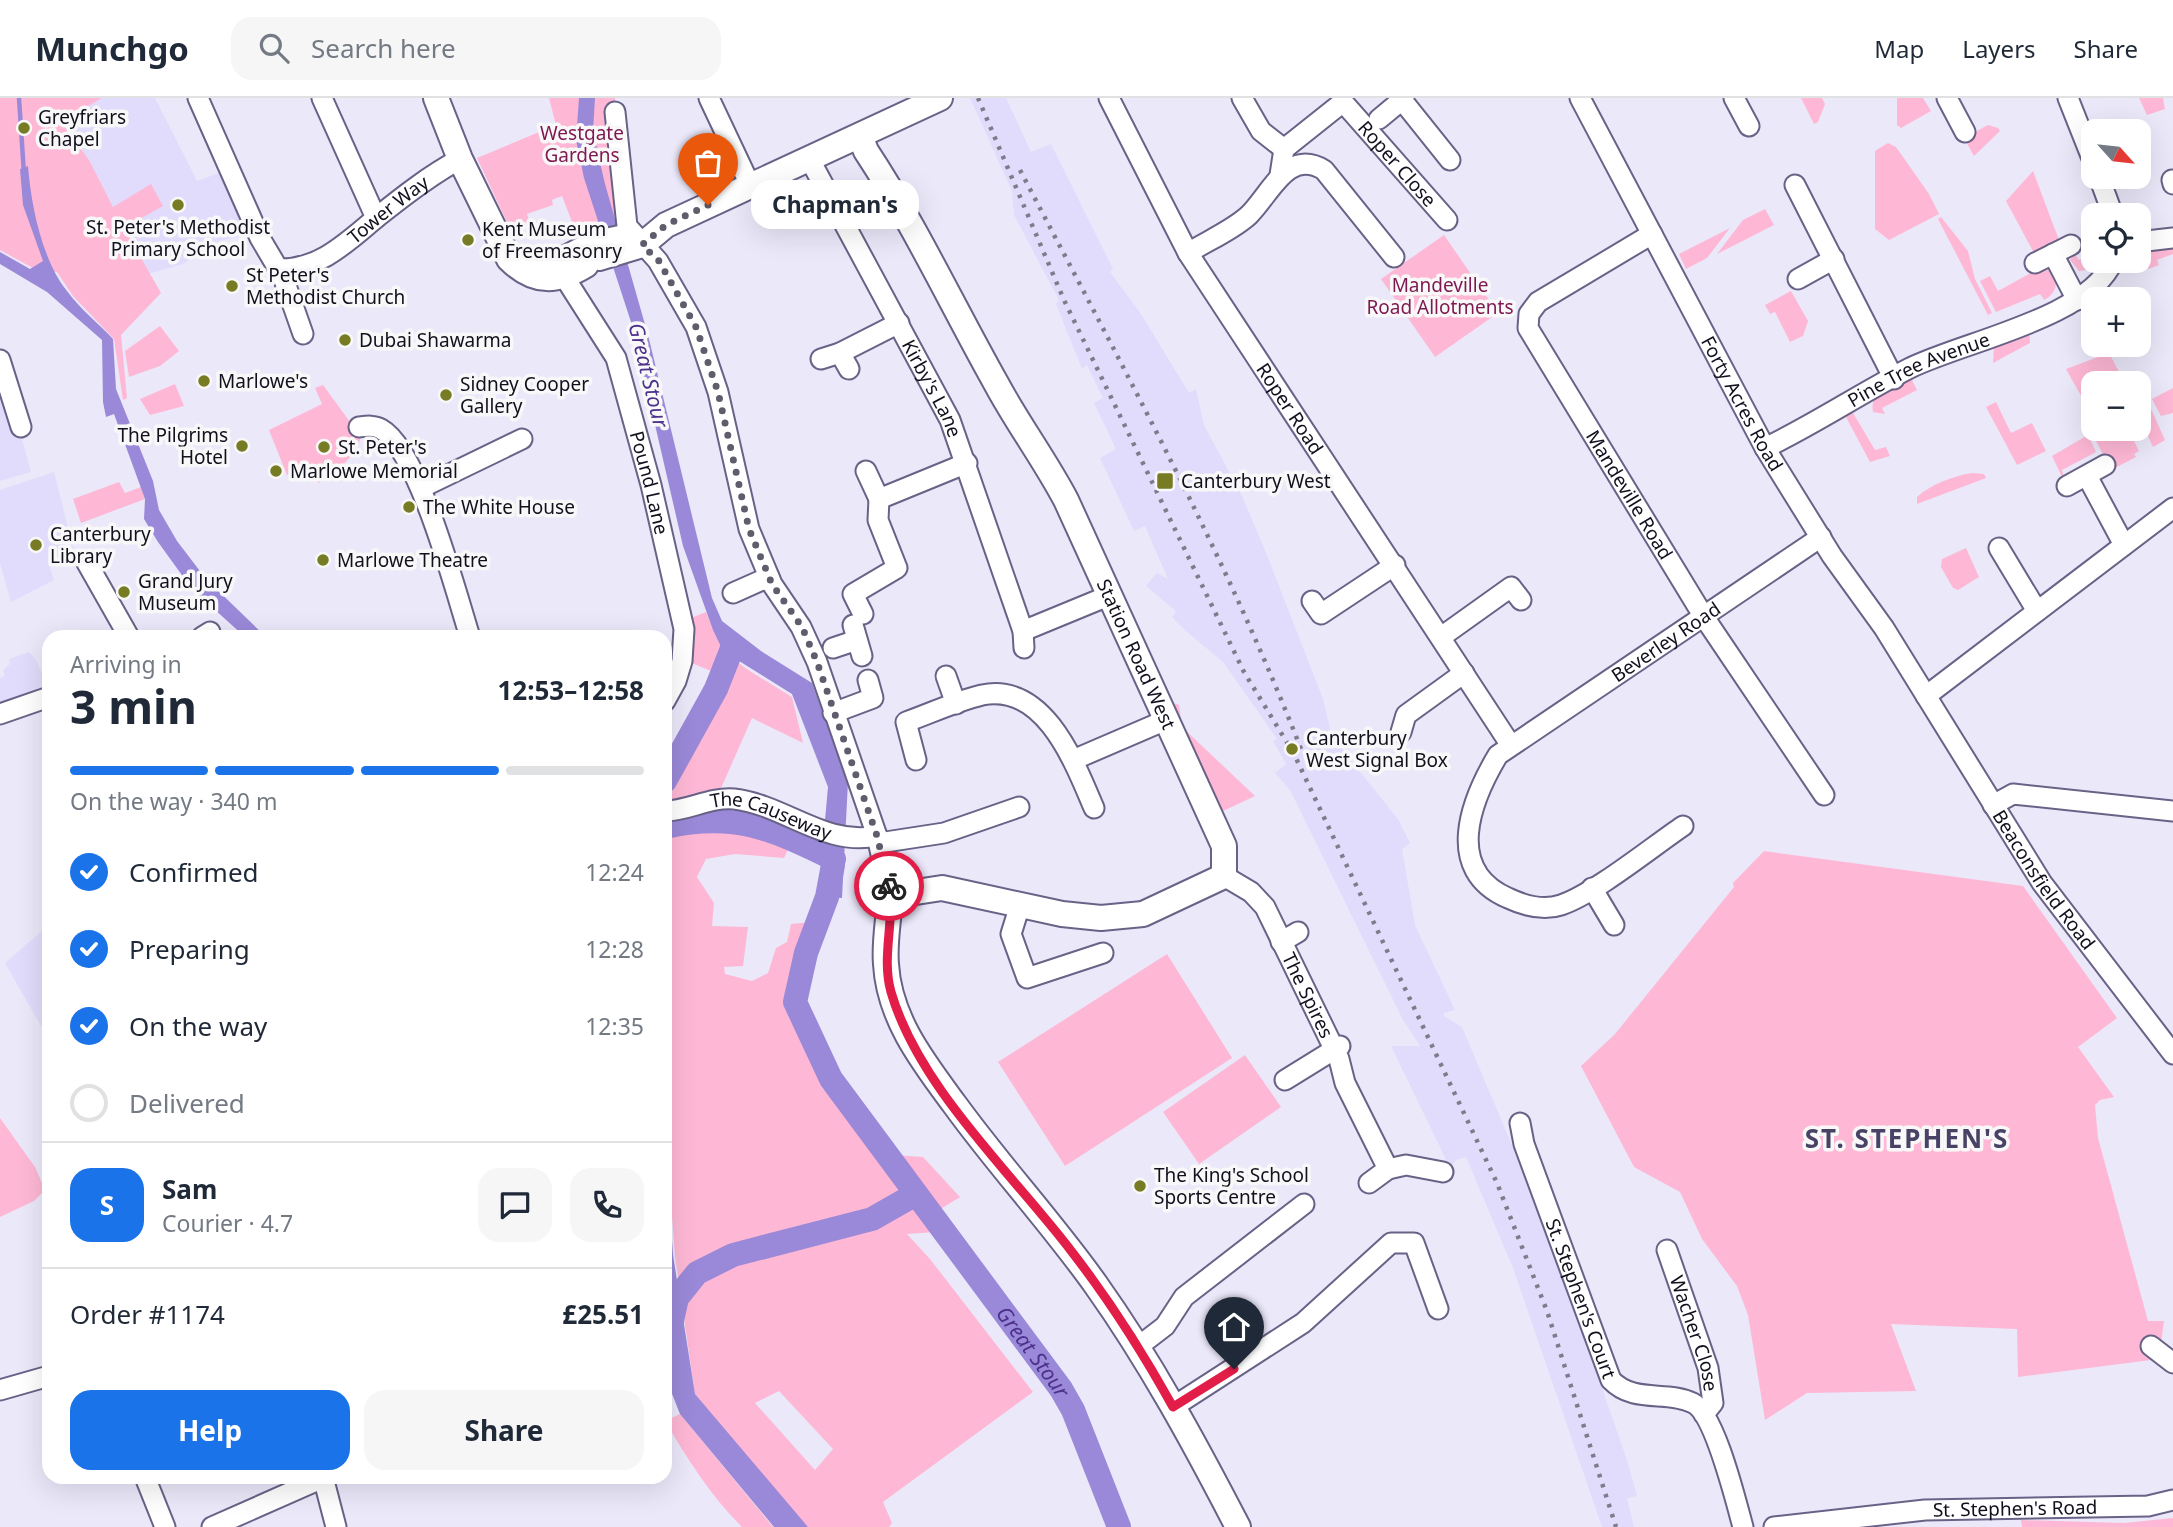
<!DOCTYPE html>
<meta charset="utf-8">
<style>
:root{--surface:#fff;--page:#f6f6f7;--text:#1f2937;--muted:#747a83;--line:#e0e1e3;--accent:#1a73e8}
body{margin:0;font-family:"Noto Sans",sans-serif;background:var(--page);color:var(--text);height:100vh;display:flex;flex-direction:column;font-size:26px;white-space:nowrap}
*{box-sizing:border-box;margin:0}
p{font-size:23px;color:var(--muted)}
.icon{flex:none;width:38px;height:38px;fill:none;stroke:currentColor;stroke-width:2;stroke-linecap:round;stroke-linejoin:round}
.map{position:relative;flex:1;overflow:hidden}
.sheet{position:absolute;left:42px;top:532px;width:630px;height:854px;display:flex;flex-direction:column;background:var(--surface);border-radius:21px;box-shadow:0 7px 28px #0002}
.sheet>*{flex:none}
.needle{width:46px;rotate:117deg}
.tools{position:absolute;left:2081px;top:21px;display:grid;gap:14px}
.tools a{display:grid;place-items:center;width:70px;height:70px;border-radius:14px;background:var(--surface);box-shadow:0 7px 28px #0002;font-size:35px}
.pin{position:absolute;display:grid;place-items:center;width:60px;height:60px;color:#fff;margin:-72px -30px;border-radius:50% 50% 50% 0;rotate:-45deg;box-shadow:0 0 7px #0007}
.pin .icon{rotate:45deg}
.courier{position:absolute;display:grid;place-items:center;width:70px;height:70px;margin:-35px;border:5px solid #e11d48;border-radius:50%;background:#fff;color:#222;box-shadow:0 2px 9px #0007}
.bubble{position:absolute;height:49px;border-radius:21px;background:var(--surface);box-shadow:0 7px 28px #0002;font-size:23px;font-weight:700;line-height:49px;text-align:center}
.overview em{font-style:normal;font-weight:700}
.overview div{display:flex;flex-direction:column-reverse}
.overview{display:flex;align-items:center;justify-content:space-between;height:119px;padding:0 28px}
h1{font-size:46px;font-weight:700;line-height:52px}
.bar{display:grid;grid-template-columns:repeat(4,1fr);gap:10px 7px;align-content:center;height:84px;padding:0 28px}
.bar i{height:9px;border-radius:5px;background:var(--line)}
.bar .selected{background:var(--accent)}
.bar p{grid-column:span 4}
.line{display:flex;align-items:center;gap:18px;padding:0 28px;border-top:2px solid var(--line)}
.line div{flex:1}
.round{display:grid;place-items:center;flex:none;width:74px;height:74px;border-radius:21px;background:var(--page)}
ol{padding:0 28px;list-style:none}
li{display:flex;align-items:center;gap:21px;height:77px}
li p{margin-inline-start:auto}
li .icon{padding:7px;border-radius:50%;background:var(--accent);color:#fff;stroke-width:4}
li:last-child{color:var(--muted)}
li i{width:38px;height:38px;border:4px solid var(--line);border-radius:50%}
.primary-button{display:flex;gap:14px;margin-top:auto;padding:14px 28px}
.primary-button a{flex:1;height:80px;border-radius:21px;background:var(--accent);color:#fff;font-size:28px;font-weight:700;line-height:80px;text-align:center}
.primary-button a+a{background:var(--page);color:var(--text)}
header{display:flex;align-items:center;gap:42px;box-sizing:border-box;height:98px;padding:0 35px;background:var(--surface);border-bottom:2px solid var(--line)}
header strong{font-size:33px}
nav{display:flex;gap:38px;margin-inline-start:auto;font-size:24px}
.search{width:490px;height:63px;background:var(--page);display:flex;align-items:center;gap:18px;box-sizing:border-box;padding:0 24px;border-radius:21px;color:var(--muted);font-size:26px}
.map>svg:first-child{display:block}
</style>
<header>
<strong>Munchgo</strong>
<div class="search"><svg class="icon" aria-label="search" viewBox="0 0 24 24"><circle cx="10" cy="10" r="6"/><path d="M15 15l6 6"/></svg>Search here</div>
<nav><a>Map</a><a>Layers</a><a>Share</a></nav>
</header>
<div class="map">
<svg width="2173" height="1429" viewBox="0 0 2173 1429">
<rect width="100%" height="100%" fill="#ebe8fa"/>
<g fill="#e1dcfb">
<polygon points="102,0 155,0 197,83 227,72 257,135 219,143 183,166 148,176 88,61 60,23"/>
<polygon points="970,0 1006,0 1031,54 1051,46 1113,171 1110,174 1141,216 1189,295 1196,291 1204,327 1242,398 1267,457 1323,601 1332,639 1398,721 1410,745 1402,751 1415,827 1455,912 1444,915 1444,918 1462,929 1544,1123 1627,1362 1637,1398 1627,1400 1634,1429 1602,1429 1513,1170 1466,1059 1456,1062 1450,1070 1391,948 1420,948 1403,922 1290,692 1275,675 1286,666 1273,643 1277,641 1223,564 1186,533 1172,519 1176,513 1146,488 1157,475 1168,481 1145,428 1134,433 1100,360 1116,351 1094,305 1103,300 1087,267 1082,271 1056,206 1059,202 1014,117 1012,93"/>
<polygon points="0,262 31,374 0,383"/>
<polygon points="54,374 76,461 63,468 58,460 48,464 54,482 11,504 0,465 0,392"/>
<polygon points="29,554 36,562 48,591 0,608 0,580 5,578 3,572 10,566 9,561"/>
<polygon points="49,827 49,942 5,865"/>
</g>
<g fill="#feb8d5" fill-rule="evenodd">
<polygon points="0,0 102,0 61,24 89,62 113,109 151,86 163,108 124,130 161,195 121,237 127,300 123,302 114,241 73,198 57,174 40,174 0,152"/>
<polygon points="549,0 615,0 615,62 620,115 577,137 562,98 552,102 553,107 527,116 530,126 511,133 477,60 556,27"/>
<polygon points="1801,0 1822,0 1825,6 1818,24 1814,26"/>
<polygon points="1897,0 1923,0 1931,13 1901,30 1897,27"/>
<polygon points="2139,0 2163,0 2165,11 2147,17"/>
<polygon points="1988,27 1998,30 2000,33 1974,58 1964,40"/>
<polygon points="1888,45 1896,49 1929,96 1939,116 1889,142 1875,131 1875,53"/>
<polygon points="2033,73 2059,142 2034,155 2006,103"/>
<polygon points="1765,111 1774,127 1717,156 1743,122"/>
<polygon points="1941,119 1968,153 1975,181 1992,215 1988,217 1938,121"/>
<polygon points="1730,130 1707,160 1686,171 1679,156"/>
<polygon points="1444,137 1498,215 1435,259 1381,181"/>
<polygon points="2173,150 2173,156 2157,162 2159,167 2148,171 2146,165 2138,168 2136,163 2138,163 2139,155"/>
<polygon points="2093,155 2093,163 2100,163 2093,171 2079,173 2070,162 2075,156 2079,162"/>
<path d="M2038,171l1,4 9,-3 6,3c4,12 2,21 -10,27l-4,-6 -44,18 -16,-31 10,-5 8,15z"/>
<polygon points="1791,193 1808,223 1803,238 1790,244 1775,214 1770,216 1765,207"/>
<polygon points="160,228 179,253 160,268 129,279 125,253"/>
<polygon points="2029,230 2030,245 1993,265 1994,248"/>
<polygon points="2109,255 2125,285 2093,285 2093,319 2066,271"/>
<path d="M1910,278l7,14 -35,18 3,6 -12,-2c-4,-22 20,-28 37,-36z"/>
<polygon points="175,286 184,308 150,317 140,301"/>
<path d="M323,287l38,52c-8,22 -23,34 -42,46l-12,-17 -20,9 -18,-45 53,-26 -7,-16z"/>
<polygon points="2173,290 2173,315 2161,318 2152,301"/>
<polygon points="2147,302 2165,342 2153,349 2147,336 2134,343 2139,353 2134,356 2136,359 2111,372 2091,333 2138,331 2139,306"/>
<polygon points="1996,304 2011,335 2032,325 2046,353 2017,367 1986,309"/>
<polygon points="1853,315 1875,352 1886,349 1890,358 1870,364 1846,319"/>
<polygon points="2088,337 2096,354 2062,372 2066,387 2052,358"/>
<path d="M1972,375l12,1 2,4 -69,26v-7c14,-13 37,-21 55,-24z"/>
<polygon points="119,384 125,395 141,389 145,401 81,425 73,401"/>
<polygon points="1966,450 1979,479 1958,492 1953,490 1941,469 1942,461"/>
<polygon points="706,514 722,551 745,570 792,599 803,645 752,620 722,688 714,698 665,713 665,673 711,573 689,564 694,540 691,520"/>
<polygon points="1170,604 1179,607 1182,629 1255,698 1221,714"/>
<path d="M723,726l34,5 34,14 -7,15 -49,-4 -29,5 -9,18 17,26 -2,23 36,1 -5,39 -19,1 1,7 27,7 16,-8 8,-25 11,-6 4,-18 21,-2 -15,40 -7,42 32,84 43,40 14,26 44,3 37,40 -34,21 9,14 -28,2 23,25 103,133 -150,110 9,21 -3,4h-81l-46,-48 -67,-85 -20,-138 -10,-132v-291l31,-7zM779,1293l54,58 -18,21 -60,-67z"/>
<polygon points="1764,753 2023,788 2117,920 2078,949 2114,999 2100,1002 2095,1007 2098,1040 2148,1223 2164,1223 2159,1261 2018,1279 2017,1231 1891,1226 1916,1293 1807,1295 1765,1322 1748,1217 1737,1188 1702,1141 1680,1094 1634,1069 1581,968 1615,936 1734,789 1733,785"/>
<polygon points="1167,856 1232,960 1065,1068 998,964"/>
<polygon points="1245,957 1281,1009 1199,1066 1163,1014"/>
<polygon points="0,1020 35,1069 45,1092 34,1103 0,1119"/>
<path d="M680,1316l93,113h-31c-32,-32 -54,-67 -77,-106z"/>
<polygon points="2173,1420 2173,1429 2022,1429 2021,1422 2124,1425"/>
</g>
<g fill="#9a89d8">
<polygon points="579,0 595,0 593,34 605,86 648,237 712,500 722,523 761,553 812,585 848,684 842,800 818,799 828,689 792,596 723,553 713,532 683,448 632,227 584,80 576,42"/>
<path d="M28,68c3,39 14,94 39,125 13,18 31,32 46,48l3,50 37,92 6,29 18,31 29,38 60,58h-21l-53,-48 -34,-47 -14,-23 1,-20 -31,-85 -8,3 -3,-15 -1,-62 -55,-48 -47,-28v-12l30,17 13,-8 -20,-56 -3,-36z"/>
<polygon points="665,1040 673,1157 695,1296 808,1429 774,1429 680,1316 665,1278"/>
</g>
<g fill="none" stroke-linecap="round" stroke-linejoin="round">
<polyline stroke="#9a89d8" stroke-width="4.5" points="19,0 24,76"/>
<g stroke="#9a89d8" stroke-width="24">
<polyline points="665,683 716,591 733,548"/>
<path d="M665,729c71,-16 107,2 169,32"/>
<path id="s1" d="M833,767l-6,32 -21,56 -11,49 36,77 230,310 12,21 46,117"/>
<polyline points="671,1227 677,1200 697,1175 733,1157 872,1121 916,1096"/>
</g>
<defs>
<g id="minor">
<polyline points="198,0 260,140 283,179 303,236"/>
<polyline points="322,0 376,120"/>
<polyline points="709,0 750,87"/>
<path id="s2" d="M1109,0l79,155 322,491"/>
<polyline points="1242,0 1261,33 1284,51"/>
<polyline points="1404,0 1402,2 1450,62"/>
<path id="s3" d="M1580,0l185,350 67,108 52,72 158,255 131,171"/>
<polyline points="1734,0 1749,28"/>
<polyline points="1947,0 1965,34"/>
<polyline points="2068,0 2093,63"/>
<polyline points="615,14 627,128 658,163 696,229 718,294 749,431 772,486 801,529 817,564 877,738 890,798"/>
<polyline points="1379,21 1402,2"/>
<path id="s4" d="M810,62l140,260 73,211 1,17"/>
<path id="s5" d="M1280,77l4,-26 59,-47 104,118"/>
<polyline points="2099,79 2113,117"/>
<polyline points="2172,82 2173,86"/>
<polyline points="1795,87 1894,281"/>
<path id="s6" d="M1652,136l-114,68 -9,12 -1,14 176,289 120,178"/>
<polyline points="2138,144 2173,140"/>
<path d="M1188,155c19,-12 45,-23 61,-38 22,-22 39,-67 75,-45l70,87"/>
<polyline points="2053,156 2077,202"/>
<polyline points="2035,165 2071,147"/>
<path id="s7" d="M278,171c41,1 68,-26 98,-51 26,-21 54,-43 84,-59"/>
<path id="s8" d="M565,180l51,80 35,127 33,144 -2,32 -6,20 -11,20"/>
<polyline points="1798,181 1834,161"/>
<polyline points="840,255 849,271"/>
<polyline points="821,261 840,255 899,225"/>
<polyline points="0,262 21,329"/>
<path d="M359,329c8,-1 15,-2 22,2 38,21 75,164 89,208"/>
<path id="s9" d="M1765,350c50,-24 96,-55 145,-80 55,-27 179,-50 203,-107"/>
<polyline points="866,373 879,401"/>
<polyline points="2087,378 2124,447"/>
<polyline points="2067,388 2105,367"/>
<polyline points="421,390 522,341"/>
<polyline points="1999,450 2037,513"/>
<polyline points="87,465 129,539"/>
<polyline points="733,495 769,479"/>
<polyline points="1312,503 1321,516 1395,467"/>
<polyline points="863,516 853,496 897,470 878,422 879,401 967,365"/>
<polyline points="853,527 862,558"/>
<polyline points="1023,533 1108,498"/>
<polyline points="202,539 210,534"/>
<polyline points="1441,539 1511,489 1521,502"/>
<polyline points="833,550 857,542"/>
<polyline points="946,578 956,606"/>
<polyline points="1926,598 2173,410"/>
<polyline points="833,615 873,600 868,582"/>
<polyline points="0,616 49,599"/>
<polyline points="1401,634 1406,617 1464,575"/>
<path d="M916,662l-10,-38c25,-9 51,-21 76,-27 63,-13 93,69 112,113"/>
<polyline points="1073,662 1166,622"/>
<polyline points="1993,707 2013,696 2173,713"/>
<path id="s10" d="M665,713c23,0 44,-14 69,-12 51,6 91,48 143,37"/>
<path id="s11" d="M1683,728c-31,21 -89,68 -122,79 -18,6 -36,1 -53,-7 -65,-28 -37,-98 -10,-143l323,-218"/>
<polyline points="879,745 944,735 1019,709"/>
<path id="s12" d="M1224,778l27,16 14,15 74,152 6,24 43,86 -19,14"/>
<polyline points="1592,790 1614,827"/>
<polyline points="1020,807 1011,836 1027,880 1103,855"/>
<polyline points="1281,844 1298,834"/>
<polyline points="1285,982 1340,948"/>
<path id="s13" d="M1520,1025l4,21 87,236c23,24 55,10 82,23 22,11 43,99 50,124"/>
<polyline points="1388,1071 1406,1067 1443,1074"/>
<path id="s14" d="M1667,1152l41,118 5,35 -9,11"/>
<polyline points="1139,1248 1165,1228 1184,1199 1304,1106"/>
<polyline points="2151,1248 2173,1265"/>
<polyline points="0,1292 49,1278"/>
<polyline points="1173,1309 1303,1225 1391,1145 1414,1145 1438,1211"/>
<polyline points="145,1379 165,1429"/>
<polyline points="323,1379 336,1429"/>
<polyline points="212,1429 316,1383"/>
<path id="s15" d="M1774,1429l151,-17 223,-4 25,-6"/>
</g>
<g id="major">
<path d="M436,0l24,61 49,100c26,26 49,23 77,6"/>
<path id="s16" d="M860,38l6,15c50,76 87,156 131,234 21,39 48,75 69,115l158,346v30l-81,38 -42,4 -39,-4 -120,-26 -52,8c-1,22 -6,46 -4,68 3,55 38,99 69,141 45,62 97,118 141,180 54,76 99,159 142,242"/>
<polyline points="599,160 642,147 666,127 940,0"/>
<polyline points="534,172 549,169 592,146 620,140"/>
</g>
</defs>
<use href="#minor" stroke="#696287" stroke-width="23"/>
<use href="#major" stroke="#696287" stroke-width="28"/>
<use href="#minor" stroke="#fff" stroke-width="19"/>
<use href="#major" stroke="#fff" stroke-width="24"/>
<g stroke="#7e7b8b" stroke-width="4.5" stroke-dasharray="3.5 7" stroke-linecap="butt">
<polyline points="978,0 1064,202 1244,574 1294,656 1497,1085 1547,1213 1616,1429"/>
<path d="M1020,72c99,190 203,379 281,579"/>
</g>
</g>
<g fill="none" stroke-linecap="round" stroke-linejoin="round">
<polyline stroke="#5f5c6b" stroke-width="7" stroke-dasharray="0 12.6" points="708,107 666,127 642,147 659,163 696,229 718,294 749,431 772,486 802,529 817,564 877,738 889,788"/>
<path stroke="#e11d48" stroke-width="9" d="M889,788c6,36 -8,70 2,106 28,96 121,181 181,260 38,49 71,101 101,155l61,-38"/>
</g>
<g fill="#767b24" stroke="#f8f8f8" stroke-width="2.5">
<circle cx="24" cy="30" r="7"/>
<circle cx="178" cy="107" r="7"/>
<circle cx="468" cy="142" r="7"/>
<circle cx="232" cy="188" r="7"/>
<circle cx="345" cy="242" r="7"/>
<circle cx="204" cy="283" r="7"/>
<circle cx="446" cy="297" r="7"/>
<circle cx="242" cy="348" r="7"/>
<circle cx="324" cy="349" r="7"/>
<circle cx="276" cy="373" r="7"/>
<rect x="1156" y="374" width="18" height="18" rx="3.5"/>
<circle cx="409" cy="409" r="7"/>
<circle cx="36" cy="447" r="7"/>
<circle cx="323" cy="462" r="7"/>
<circle cx="124" cy="494" r="7"/>
<circle cx="1292" cy="651" r="7"/>
<circle cx="1140" cy="1088" r="7"/>
</g>
<g text-anchor="middle" dominant-baseline="central" stroke-width="7" stroke-linejoin="round" paint-order="stroke">
<g font-size="19" fill="#13101e" stroke="#f8f8f8" text-anchor="start">
<text x="38" y="19">Greyfriars<tspan x="38" dy="22">Chapel</tspan></text>
<text x="178" y="129" text-anchor="middle">St. Peter's Methodist<tspan x="178" dy="22">Primary School</tspan></text>
<text x="482" y="131">Kent Museum<tspan x="482" dy="22">of Freemasonry</tspan></text>
<text x="246" y="177">St Peter's<tspan x="246" dy="22">Methodist Church</tspan></text>
<text x="359" y="242">Dubai Shawarma</text>
<text x="218" y="283">Marlowe's</text>
<text x="460" y="286">Sidney Cooper<tspan x="460" dy="22">Gallery</tspan></text>
<text x="228" y="337" text-anchor="end">The Pilgrims<tspan x="228" dy="22">Hotel</tspan></text>
<text x="338" y="349">St. Peter's</text>
<text x="290" y="373">Marlowe Memorial</text>
<text x="1181" y="383">Canterbury West</text>
<text x="423" y="409">The White House</text>
<text x="50" y="436">Canterbury<tspan x="50" dy="22">Library</tspan></text>
<text x="337" y="462">Marlowe Theatre</text>
<text x="138" y="483">Grand Jury<tspan x="138" dy="22">Museum</tspan></text>
<text x="1306" y="640">Canterbury<tspan x="1306" dy="22">West Signal Box</tspan></text>
<text x="1154" y="1077">The King's School<tspan x="1154" dy="22">Sports Centre</tspan></text>
</g>
<g font-size="19" fill="#7e1850" stroke="#f8f8f8">
<text x="582" y="35">Westgate<tspan x="582" dy="22">Gardens</tspan></text>
<text x="1440" y="187">Mandeville<tspan x="1440" dy="22">Road Allotments</tspan></text>
</g>
<g font-size="19" fill="#13101e" stroke="#f8f8f8">
<text stroke="none"><textPath href="#s5" startOffset="184">Roper Close</textPath></text>
<text stroke="none"><textPath href="#s7" startOffset="128">Tower Way</textPath></text>
<text stroke="none"><textPath href="#s9" startOffset="173">Pine Tree Avenue</textPath></text>
<text stroke="none"><textPath href="#s4" startOffset="259">Kirby's Lane</textPath></text>
<text stroke="none"><textPath href="#s3" startOffset="346">Forty Acres Road</textPath></text>
<text stroke="none"><textPath href="#s2" startOffset="360">Roper Road</textPath></text>
<text stroke="none"><textPath href="#s8" startOffset="224">Pound Lane</textPath></text>
<text stroke="none"><textPath href="#s6" startOffset="357">Mandeville Road</textPath></text>
<text stroke="none"><textPath href="#s11" startOffset="569">Beverley Road</textPath></text>
<text stroke="none"><textPath href="#s16" startOffset="588">Station Road West</textPath></text>
<text stroke="none"><textPath href="#s10" startOffset="110">The Causeway</textPath></text>
<text stroke="none"><textPath href="#s3" startOffset="910">Beaconsfield Road</textPath></text>
<text stroke="none"><textPath href="#s12" startOffset="150">The Spires</textPath></text>
<text stroke="none"><textPath href="#s13" startOffset="186">St. Stephen's Court</textPath></text>
<text stroke="none"><textPath href="#s14" startOffset="88">Wacher Close</textPath></text>
<text stroke="none"><textPath href="#s15" startOffset="242">St. Stephen's Road</textPath></text>
</g>
<g font-size="21" font-style="italic" fill="#4c308c" stroke="#f8f8f8">
<text transform="translate(649 277) rotate(76)">Great Stour</text>
<text stroke="none"><textPath href="#s1" startOffset="567">Great Stour</textPath></text>
</g>
<g font-size="26" font-weight="bold" letter-spacing="2" fill="#494266" stroke="#f8f8f8">
<text x="1907" y="1040">ST. STEPHEN'S</text>
</g>
</g>
</svg>
<div class="tools">
<a><svg class="needle" viewBox="-14 -14 28 28"><path d="M0-13l5 13h-10z" fill="#e53935"/><path d="M0 13l5-13h-10z" fill="#747a83"/></svg></a>
<a><svg class="icon" aria-label="locate" viewBox="0 0 24 24"><circle cx="12" cy="12" r="6"/><path d="M12 2v4M12 18v4M2 12h4M18 12h4"/></svg></a>
<a>+</a>
<a>−</a>
</div>
<div class="pin" style="left:708px;top:107px;background:#ea580c"><svg class="icon" aria-label="bag" viewBox="0 0 24 24"><path d="M5 8h14l-1 12H6zM9 8a3 3 0 0 1 6 0"/></svg></div>
<div class="pin" style="left:1234px;top:1271px;background:#1f2937"><svg class="icon" aria-label="home" viewBox="0 0 24 24"><path d="M3 11l9-7 9 7M6 9v11h12V9"/></svg></div>
<div class="courier" style="left:889px;top:788px"><svg class="icon" aria-label="bike" viewBox="0 0 24 24"><circle cx="6" cy="16" r="4"/><circle cx="18" cy="16" r="4"/><path d="M6 16l4-8h5l3 8M10 8l3 8H6M13 5h3"/></svg></div>
<div class="bubble" style="left:751px;top:82px;width:168px">Chapman's</div>
<section class="sheet">
<div class="overview"><div><h1>3 min</h1><p>Arriving in</p></div><em>12:53–12:58</em></div>
<div class="bar"><i class="selected"></i><i class="selected"></i><i class="selected"></i><i></i><p>On the way · 340 m</p></div>
<ol>
<li><svg class="icon" aria-label="check" viewBox="0 0 24 24"><path d="M5 12l5 5 9-10"/></svg>Confirmed<p>12:24</p></li>
<li><svg class="icon" aria-label="check" viewBox="0 0 24 24"><path d="M5 12l5 5 9-10"/></svg>Preparing<p>12:28</p></li>
<li><svg class="icon" aria-label="check" viewBox="0 0 24 24"><path d="M5 12l5 5 9-10"/></svg>On the way<p>12:35</p></li>
<li><i></i>Delivered</li>
</ol>
<div class="line" style="height:126px"><b class="round" style="background:var(--accent);color:#fff">S</b><div><b>Sam</b><p>Courier · 4.7</p></div><a class="round"><svg class="icon" aria-label="chat" viewBox="0 0 24 24"><path d="M4 5h16v11H9l-5 4z"/></svg></a><a class="round"><svg class="icon" aria-label="phone" viewBox="0 0 24 24"><path d="M5 4h4l2 5-3 2q2 4 5 5l2-3 5 2v4C11 20 4 13 5 4z"/></svg></a></div>
<div class="line" style="height:91px"><div>Order #1174</div><b>£25.51</b></div>
<div class="primary-button"><a>Help</a><a>Share</a></div>
</section>
</div>
